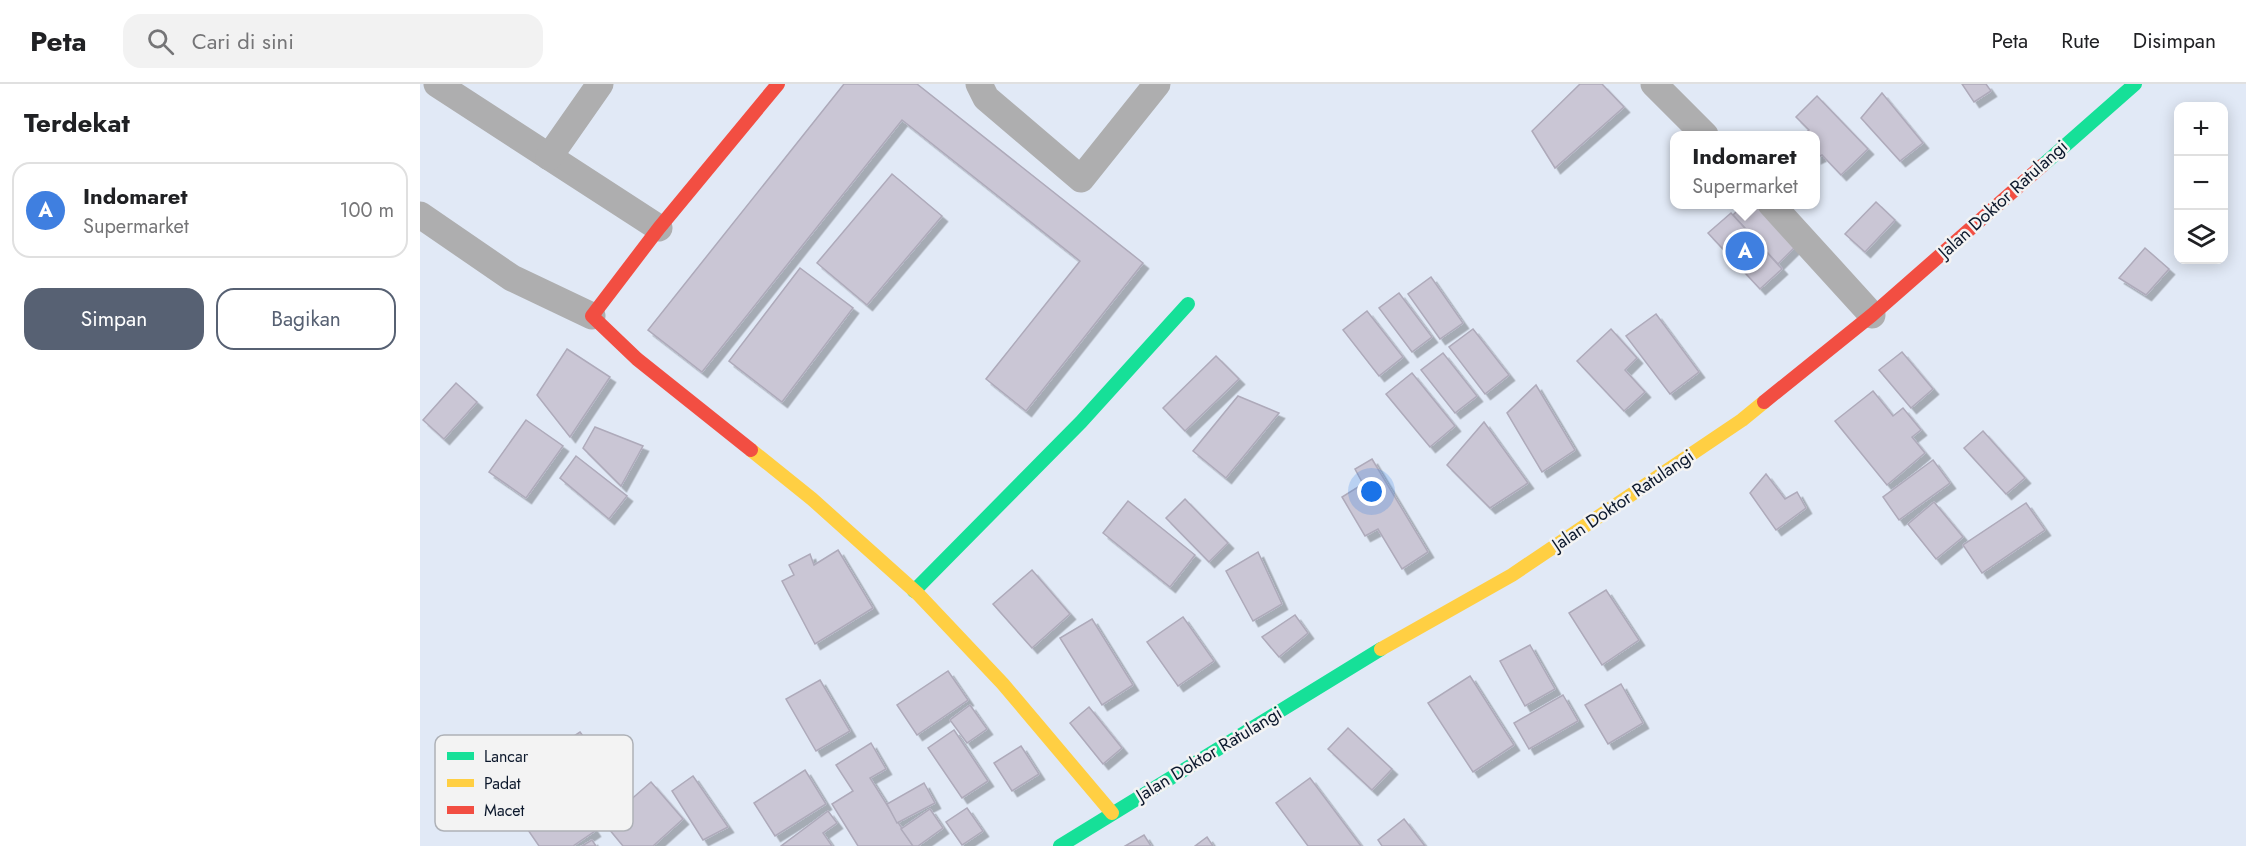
<!DOCTYPE html>
<html lang="id">
<head>
<meta charset="utf-8">
<style>
	:root { --surface:#fff; --page:#f2f2f2; --text:#202124; --muted:#757577; --line:#e0e0e0; --accent:#576173 }
	body { margin:0; font-family:Jost,sans-serif; background:var(--page); color:var(--text) }
	.controls { position:absolute; right:18px; top:18px; display:grid; overflow:hidden; border-radius:12px; box-shadow:0 3px 15px #0003 }
	.controls button { width:54px; height:54px; display:grid; place-items:center; padding:0; border:0; border-bottom:2px solid var(--line); background:var(--surface); color:var(--text); font:30px sans-serif }
	.you { position:absolute; left:952px; top:408px; width:21px; height:21px; margin:-15px; border:4px solid #fff; border-radius:50%; background:#1a73e8; box-shadow:0 0 0 9px #1a73e833 }
	.badge { display:grid; place-items:center; width:39px; height:39px; border-radius:50%; background:var(--accent); color:#fff; font-size:20px; font-weight:700 }
	.pin { position:absolute; translate:-50% -50%; border:3px solid #fff; box-shadow:0 2px 6px #0006 }
	.popup { position:absolute; left:1250px; top:47px; width:150px; height:78px; box-sizing:border-box; display:grid; place-content:center; border-radius:12px; background:var(--surface); filter:drop-shadow(0 2px 4px #0005); font-size:20px; white-space:nowrap; color:var(--muted) }
	.popup b { font-size:22px; color:var(--text) }
	.popup::after { content:''; position:absolute; left:50%; top:100%; margin-left:-12px; border:12px solid transparent; border-top-color:var(--surface) }
	.list { margin:0; padding:0; list-style:none }
	h2 { display:flex; justify-content:space-between; align-items:center; height:78px; margin:0; padding:0 24px; font-size:26px }
	h2 small { font-size:20px; font-weight:400; color:var(--muted) }
	.list li { display:grid; grid-template-columns:39px 1fr auto; gap:18px; align-items:center; box-sizing:border-box; height:96px; margin:0 12px 12px; padding:0 12px; border:2px solid var(--line); border-radius:18px }
	.list b { display:block; font-size:22px; white-space:nowrap }
	.list p { margin:0; font-size:20px; white-space:nowrap; color:var(--muted) }
	.list em { font-size:20px; font-style:normal; color:var(--muted) }
	.actions { display:flex; gap:12px; padding:18px 24px }
	.actions a { flex:1; padding:14px 0; border:2px solid var(--accent); border-radius:18px; text-align:center; font-size:21px; color:var(--accent) }
	.actions .main { background:var(--accent); color:#fff }
	.icon { flex:none; width:33px; height:33px; fill:none; stroke:currentColor; stroke-width:2; stroke-linecap:round; stroke-linejoin:round }
	.map { position:relative; flex:none; width:1826px; height:762px; overflow:hidden }
	header { display:flex; align-items:center; gap:36px; box-sizing:border-box; height:84px; padding:0 30px; background:var(--surface); border-bottom:2px solid var(--line) }
	header strong { font-size:28px }
	nav { display:flex; gap:33px; margin-inline-start:auto; font-size:21px }
	.search { width:420px; height:54px; background:var(--page); display:flex; align-items:center; gap:15px; box-sizing:border-box; padding:0 21px; border-radius:18px; color:var(--muted); font-size:22px }
	main { display:flex }
	aside { flex:1; background:var(--surface) }
	.map>svg:first-child { display:block }
</style>
</head>
<body>
<header>
<strong>Peta</strong>
<div class="search"><svg class="icon" aria-label="search" viewBox="0 0 24 24"><circle cx="10" cy="10" r="6"/><path d="M15 15l6 6"/></svg>Cari di sini</div>
<nav><a>Peta</a><a>Rute</a><a>Disimpan</a></nav>
</header>
<main>
<aside>
<h2>Terdekat<small></small></h2>
<ul class="list">
<li><span class="badge" style="background:#3f7fe0">A</span><div><b>Indomaret</b><p>Supermarket</p></div><em>100 m</em></li>
</ul>
<div class="actions"><a class="main">Simpan</a><a>Bagikan</a></div>
</aside>
<div class="map">
<svg width="1826" height="762" viewBox="0 0 1826 762">
	<defs>
		<filter id="shadow"><feDropShadow dx="5.5" dy="5.5" stdDeviation="0" flood-color="#0004"/></filter>
	</defs>
	<rect width="100%" height="100%" fill="#e1e9f6"/>
	<g fill="#cac6d5" stroke="#aeaaba" stroke-width="1.5" filter="url(#shadow)">
		<polygon points="424,0 497,0 723,179 606,327 566,295 660,177 482,36 282,288 228,246"/>
		<polygon points="1160,0 1182,0 1204,23 1135,84 1112,47"/>
		<polygon points="1542,0 1566,0 1571,7 1554,18"/>
		<polygon points="1462,9 1503,59 1480,77 1441,34"/>
		<polygon points="1397,12 1448,65 1421,91 1402,71 1396,74 1396,51 1383,51 1389,46 1376,33"/>
		<polygon points="472,90 522,132 447,221 397,179"/>
		<polygon points="1456,118 1475,136 1445,168 1425,150"/>
		<polygon points="1324,120 1338,120 1376,162 1358,180 1313,131"/>
		<polygon points="1311,129 1362,185 1340,205 1288,149"/>
		<polygon points="1725,164 1749,185 1726,211 1699,194"/>
		<polygon points="380,184 433,224 362,318 309,277"/>
		<polygon points="1011,193 1043,239 1020,255 988,210"/>
		<polygon points="979,209 1012,253 992,268 959,224"/>
		<polygon points="947,227 983,273 959,292 923,246"/>
		<polygon points="1236,230 1279,288 1250,310 1206,252"/>
		<polygon points="1053,245 1089,291 1065,310 1029,263"/>
		<polygon points="1191,245 1217,274 1205,286 1225,308 1204,327 1157,277"/>
		<polygon points="147,265 190,293 150,353 117,311"/>
		<polygon points="1482,268 1513,305 1491,324 1459,286"/>
		<polygon points="1023,269 1057,312 1035,329 1001,286"/>
		<polygon points="796,272 819,295 765,347 743,324"/>
		<polygon points="992,289 1035,342 1010,363 966,310"/>
		<polygon points="36,299 57,318 24,355 3,336"/>
		<polygon points="1116,301 1155,366 1122,388 1087,329"/>
		<polygon points="1453,307 1473,332 1483,324 1501,346 1492,353 1505,369 1467,401 1415,337"/>
		<polygon points="818,312 859,329 806,394 773,367"/>
		<polygon points="106,336 143,362 106,414 69,388"/>
		<polygon points="1064,338 1108,399 1070,424 1027,381"/>
		<polygon points="175,343 223,362 201,402 163,364"/>
		<polygon points="1563,347 1605,394 1586,410 1544,364"/>
		<polygon points="156,372 207,412 189,435 140,394"/>
		<polygon points="952,375 1008,468 982,485 958,445 945,452 922,413 943,400 935,385"/>
		<polygon points="1513,376 1530,399 1479,436 1463,413"/>
		<polygon points="1346,390 1365,415 1377,408 1386,424 1356,446 1330,409"/>
		<polygon points="765,415 808,459 789,478 746,434"/>
		<polygon points="708,417 775,471 750,503 683,449"/>
		<polygon points="1514,418 1543,453 1516,475 1488,440"/>
		<polygon points="1606,419 1625,446 1562,489 1543,461"/>
		<polygon points="418,466 453,524 395,560 362,497 374,491 369,481 390,470 394,481"/>
		<polygon points="838,468 862,520 833,537 806,487"/>
		<polygon points="612,486 650,530 612,564 573,520"/>
		<polygon points="1186,506 1219,556 1182,581 1149,529"/>
		<polygon points="875,531 888,549 859,573 842,553"/>
		<polygon points="763,533 794,577 758,602 727,558"/>
		<polygon points="672,535 713,601 682,621 640,554"/>
		<polygon points="1110,561 1135,605 1105,622 1080,577"/>
		<polygon points="528,587 548,616 497,651 477,621"/>
		<polygon points="1050,592 1094,661 1053,688 1008,619"/>
		<polygon points="400,596 430,647 396,667 366,615"/>
		<polygon points="1201,600 1223,639 1188,660 1165,621"/>
		<polygon points="1143,611 1158,637 1109,665 1094,639"/>
		<polygon points="550,621 567,645 547,659 530,636"/>
		<polygon points="669,623 702,664 683,680 650,639"/>
		<polygon points="928,644 972,685 952,706 908,665"/>
		<polygon points="534,646 568,697 542,714 508,664"/>
		<polygon points="160,648 197,698 169,718 131,667"/>
		<polygon points="451,659 466,685 450,694 493,762 438,762 412,720 433,707 416,681"/>
		<polygon points="601,662 619,690 592,707 574,679"/>
		<polygon points="385,686 406,720 355,752 334,719"/>
		<polygon points="273,692 308,743 283,756 252,707"/>
		<polygon points="890,694 941,762 888,762 856,719"/>
		<polygon points="231,698 263,735 233,762 203,762 184,739"/>
		<polygon points="504,699 515,719 477,739 467,720"/>
		<polygon points="154,716 175,747 153,762 119,762 108,746"/>
		<polygon points="547,724 563,747 542,761 526,738"/>
		<polygon points="510,725 523,744 498,762 493,762 481,745"/>
		<polygon points="408,727 417,739 403,749 412,762 361,762"/>
		<polygon points="984,735 1005,762 962,762 958,756"/>
		<polygon points="724,751 731,762 705,762"/>
		<polygon points="787,753 793,762 775,762"/>
		<polygon points="172,756 176,762 162,762"/>
	</g>
	<g fill="none" stroke-linecap="round" stroke-linejoin="round">
		<g stroke="#aeaeaf" stroke-width="27">
			<polyline points="17,0 239,144"/>
			<polyline points="559,0 566,14 661,95 737,0"/>
			<polyline points="1234,0 1285,51"/>
			<polyline points="129,73 180,0"/>
			<polyline points="1351,120 1452,231"/>
			<polyline points="0,131 92,194 172,232"/>
		</g>
		<g stroke="#16e098" stroke-width="14">
			<polyline points="1623,81 1715,0"/>
			<polyline points="494,507 661,338 768,220"/>
			<polyline points="640,762 961,565"/>
		</g>
		<g stroke="#ffcf43" stroke-width="14">
			<polyline points="331,366 392,415 498,510 583,600 692,729"/>
			<polyline points="961,565 1092,491 1322,336 1344,318"/>
		</g>
		<g stroke="#f24e42" stroke-width="14">
			<polyline points="1344,318 1452,231 1623,81"/>
			<polyline points="331,366 217,275 172,232 239,144 358,0"/>
		</g>
	</g>
	<g text-anchor="middle" dominant-baseline="central" stroke-width="5" stroke-linejoin="round" paint-order="stroke">
		<g font-size="18" fill="#0c182c" stroke="#f3f3f3">
			<text transform="translate(1583 115) rotate(-42)">Jalan Doktor Ratulangi</text>
			<text transform="translate(1203 416) rotate(-34)">Jalan Doktor Ratulangi</text>
			<text transform="translate(789 670) rotate(-31)">Jalan Doktor Ratulangi</text>
		</g>
	</g>
	<rect x="15" y="651" width="198" height="96" rx="9" fill="#f3f3f3" stroke="#aeb1b7" stroke-width="1.5"/>
	<rect x="27" y="668" width="27" height="8" fill="#16e098"/>
	<rect x="27" y="695" width="27" height="8" fill="#ffcf43"/>
	<rect x="27" y="722" width="27" height="8" fill="#f24e42"/>
	<g font-size="16" fill="#0c182c">
		<text x="64" y="678">Lancar</text>
		<text x="64" y="705">Padat</text>
		<text x="64" y="732">Macet</text>
	</g>
</svg>
<div class="controls">
<button>+</button>
<button>−</button>
<button><svg class="icon" aria-label="layers" viewBox="0 0 24 24"><path d="M12 4l9 5-9 5-9-5zM3 14l9 5 9-5"/></svg></button>
</div>
<div class="you"></div>
<div class="pin badge" style="left:1325px;top:167px;background:#3f7fe0">A</div>
<div class="popup"><b>Indomaret</b>Supermarket</div>
</div>
</main>
</body>
</html>
